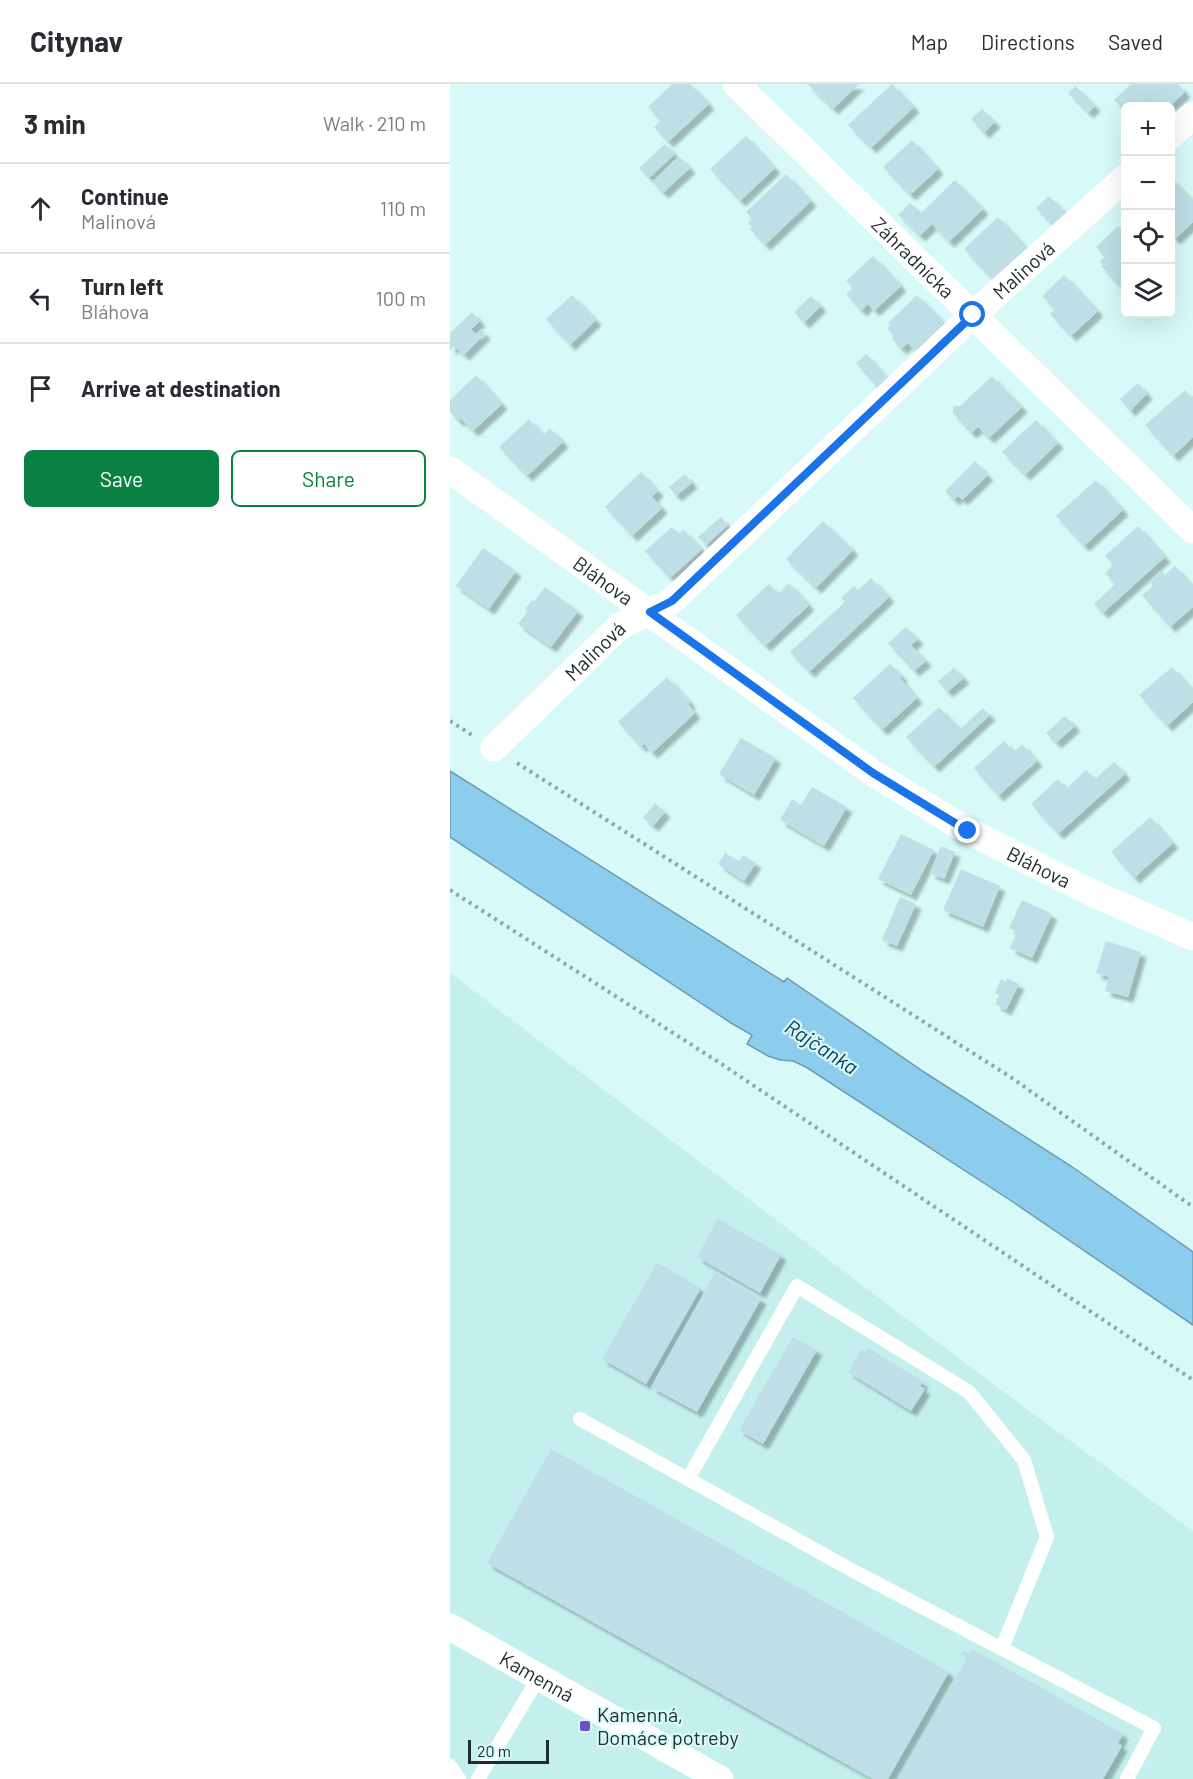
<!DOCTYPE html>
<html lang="en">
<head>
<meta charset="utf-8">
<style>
	:root { --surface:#fff; --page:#f2f2f3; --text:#2b2b33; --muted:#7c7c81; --line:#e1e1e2; --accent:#0b8043 }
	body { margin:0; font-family:Barlow,sans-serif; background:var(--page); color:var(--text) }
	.controls { position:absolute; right:18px; top:18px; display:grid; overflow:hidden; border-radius:9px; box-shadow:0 6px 24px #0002 }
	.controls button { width:54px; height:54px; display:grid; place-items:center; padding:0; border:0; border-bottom:2px solid var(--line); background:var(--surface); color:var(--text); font:30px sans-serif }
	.scale { position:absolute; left:18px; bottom:15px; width:81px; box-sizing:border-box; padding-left:6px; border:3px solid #1e2c2b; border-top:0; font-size:16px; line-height:21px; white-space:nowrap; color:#1e2c2b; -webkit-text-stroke:4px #d7faf8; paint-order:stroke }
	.stop { position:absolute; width:18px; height:18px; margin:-14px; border:4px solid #1a73e8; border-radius:50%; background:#fff }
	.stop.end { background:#1a73e8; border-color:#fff; box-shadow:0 2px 6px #0008 }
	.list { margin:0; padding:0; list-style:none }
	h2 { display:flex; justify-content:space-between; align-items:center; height:78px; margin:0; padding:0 24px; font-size:26px }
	h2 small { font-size:20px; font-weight:400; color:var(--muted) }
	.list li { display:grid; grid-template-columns:39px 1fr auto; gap:18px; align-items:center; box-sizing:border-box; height:90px; padding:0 24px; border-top:2px solid var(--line) }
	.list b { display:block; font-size:22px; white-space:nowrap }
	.list p { margin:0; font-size:20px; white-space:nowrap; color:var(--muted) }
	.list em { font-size:20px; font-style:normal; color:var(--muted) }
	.actions { display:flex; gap:12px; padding:18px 24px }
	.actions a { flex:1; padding:14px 0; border:2px solid var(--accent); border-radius:9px; text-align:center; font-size:21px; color:var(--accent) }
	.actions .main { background:var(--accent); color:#fff }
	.icon { flex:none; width:33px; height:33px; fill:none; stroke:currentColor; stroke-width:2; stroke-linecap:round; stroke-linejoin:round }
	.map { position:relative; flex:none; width:743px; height:1695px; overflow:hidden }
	header { display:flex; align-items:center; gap:36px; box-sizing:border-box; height:84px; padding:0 30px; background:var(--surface); border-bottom:2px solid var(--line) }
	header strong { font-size:28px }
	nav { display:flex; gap:33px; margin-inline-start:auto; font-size:21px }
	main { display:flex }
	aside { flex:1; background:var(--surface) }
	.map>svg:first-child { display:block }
</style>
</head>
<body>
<header>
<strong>Citynav</strong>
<nav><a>Map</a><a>Directions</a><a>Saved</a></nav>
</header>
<main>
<aside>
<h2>3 min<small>Walk · 210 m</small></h2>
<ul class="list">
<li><svg class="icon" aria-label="ahead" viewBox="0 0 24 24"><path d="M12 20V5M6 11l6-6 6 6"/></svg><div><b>Continue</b><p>Malinová</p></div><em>110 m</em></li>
<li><svg class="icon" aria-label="left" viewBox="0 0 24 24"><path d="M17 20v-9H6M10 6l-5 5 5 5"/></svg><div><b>Turn left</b><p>Bláhova</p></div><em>100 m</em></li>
<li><svg class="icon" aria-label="arrive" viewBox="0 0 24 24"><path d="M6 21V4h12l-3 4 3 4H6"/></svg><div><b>Arrive at destination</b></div></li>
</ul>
<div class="actions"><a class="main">Save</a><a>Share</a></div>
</aside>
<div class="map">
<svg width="743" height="1695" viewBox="0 0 743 1695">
	<defs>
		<filter id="shadow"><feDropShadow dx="5.5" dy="5.5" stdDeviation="1.5" flood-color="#0004"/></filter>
	</defs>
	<rect width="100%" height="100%" fill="#d7faf8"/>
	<polygon fill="#c3f0ed" points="0,889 543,1300 743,1447 743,1695 0,1695"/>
	<polygon fill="#8ccded" stroke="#6b9db3" stroke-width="1.5" points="0,687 334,898 337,894 477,990 621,1082 743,1168 743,1241 566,1120 356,983 343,977 330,976 318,972 297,960 302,951 281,939 0,753"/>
	<g fill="#bddfe5" filter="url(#shadow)">
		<polygon points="222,0 240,0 259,20 218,58 204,43 211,36 198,23"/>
		<polygon points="357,0 409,0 383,25"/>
		<polygon points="442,0 464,23 421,64 398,41"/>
		<polygon points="681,0 728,0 735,8 720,22 676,22 676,28 664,16"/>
		<polygon points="625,2 645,22 638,29 618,9"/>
		<polygon points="532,25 545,38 534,49 521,35"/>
		<polygon points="296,52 325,84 290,117 260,85"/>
		<polygon points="462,56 488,85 460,111 433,83"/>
		<polygon points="215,60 225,70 199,94 189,84"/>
		<polygon points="229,72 240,84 213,109 202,98"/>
		<polygon points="336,90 361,117 315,161 300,145 302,143 298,139 302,135 296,128"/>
		<polygon points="720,93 743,116 743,138 725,155 720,150"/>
		<polygon points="505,96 533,125 499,158 482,140 470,152 448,131 460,119 471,129"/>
		<polygon points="599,112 617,130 605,143 586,124"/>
		<polygon points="548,133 577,165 543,196 514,165"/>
		<polygon points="668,142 676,150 676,202 672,205 651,182 653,181 650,177 655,173 646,163"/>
		<polygon points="423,172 451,202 424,227 418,220 411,227 396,210 403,204 396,197"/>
		<polygon points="614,191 648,227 621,252 600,230 605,225 592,212"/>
		<polygon points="122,211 146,236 120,261 96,235"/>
		<polygon points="467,211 494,239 465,267 458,259 451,265 442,255 444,252 437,244 440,241 438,239"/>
		<polygon points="361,212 371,222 354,239 344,228"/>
		<polygon points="22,228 30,237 21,245 26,250 31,245 35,250 14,271 4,262 0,266 0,249"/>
		<polygon points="416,270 437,294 427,303 406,279"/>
		<polygon points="26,291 52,320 23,347 11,335 8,337 0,328 0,316"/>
		<polygon points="542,292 572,323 539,354 528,343 521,349 503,329 503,322 510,322"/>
		<polygon points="688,299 697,310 680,327 670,315"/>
		<polygon points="735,306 743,315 743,353 723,372 695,341"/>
		<polygon points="79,335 93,351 100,344 113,358 77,392 49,363"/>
		<polygon points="586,336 608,359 575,391 552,368"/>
		<polygon points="525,377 538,391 512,416 508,412 504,416 495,407"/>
		<polygon points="191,388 208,407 202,413 212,424 182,452 155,423"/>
		<polygon points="235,390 242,399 226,412 219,403"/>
		<polygon points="646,396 673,426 634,462 606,432"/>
		<polygon points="271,433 278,441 256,461 248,453"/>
		<polygon points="373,437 403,466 366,504 336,475"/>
		<polygon points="688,442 715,473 653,529 644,520 665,500 655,489 663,481 655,472"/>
		<polygon points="222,443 229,450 233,445 252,465 220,494 195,467"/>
		<polygon points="33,464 66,487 39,525 6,502"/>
		<polygon points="725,482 743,503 743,523 720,543 692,511 703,502 700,498 712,487 715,491"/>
		<polygon points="421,494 439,513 359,588 340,568 395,518 391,514 404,502 408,506"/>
		<polygon points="339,499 359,521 315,562 286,531 319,500 328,510"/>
		<polygon points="95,503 128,527 101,563 68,540 78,527 75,525 82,516 84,518"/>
		<polygon points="456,543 468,555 461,561 476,577 464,587 438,559"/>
		<polygon points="440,580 452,592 450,594 467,614 432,646 403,614"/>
		<polygon points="722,583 743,606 743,618 717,642 689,611"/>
		<polygon points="504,584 514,594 497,608 488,597"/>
		<polygon points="217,593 240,618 238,620 245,629 202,669 194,660 191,663 168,638"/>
		<polygon points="489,623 510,645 533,624 540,631 484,683 456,653"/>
		<polygon points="615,632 625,642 606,659 596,649"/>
		<polygon points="291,654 326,674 304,711 269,690"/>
		<polygon points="554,657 564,668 572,660 587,677 548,712 524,684"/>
		<polygon points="664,678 675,690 608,750 581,720 608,695 616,705 636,686 645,695"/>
		<polygon points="362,703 397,723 374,762 330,736 342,715 351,721"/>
		<polygon points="205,719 215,728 203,742 193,734"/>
		<polygon points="700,733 723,759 684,794 661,768"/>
		<polygon points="451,750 484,766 461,811 428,795"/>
		<polygon points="491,762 505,768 494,795 480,789"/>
		<polygon points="275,769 289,777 293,771 306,779 294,797 268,780"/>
		<polygon points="511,785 550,802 533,843 493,826"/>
		<polygon points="450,813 466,820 447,862 432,856"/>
		<polygon points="572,816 602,830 582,874 560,864 567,848 559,844"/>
		<polygon points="656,857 691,868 678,913 655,907 659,893 646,889"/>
		<polygon points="557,894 569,900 556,926 545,920 549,911 545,909 551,895 556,898"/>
		<polygon points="268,1135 331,1171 310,1209 247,1173"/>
		<polygon points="207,1179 251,1204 196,1300 152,1275"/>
		<polygon points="265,1189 311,1215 247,1328 201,1303"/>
		<polygon points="343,1253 367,1266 313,1360 289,1346"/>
		<polygon points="418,1264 473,1298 470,1302 475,1305 461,1327 398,1288 412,1265 415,1268"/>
		<polygon points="101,1365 499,1588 438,1695 423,1695 37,1479"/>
		<polygon points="522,1565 673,1650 668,1659 672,1662 653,1695 449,1695 517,1574 511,1570 513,1566 519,1570"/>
	</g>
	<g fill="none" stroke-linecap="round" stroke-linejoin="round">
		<g stroke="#8da8a6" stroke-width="4" stroke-dasharray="3 4.5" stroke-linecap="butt">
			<polyline points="0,637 22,651"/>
			<polyline points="67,679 562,994 743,1123"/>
			<polyline points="0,806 273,981 743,1296"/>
		</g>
		<g stroke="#fff" stroke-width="14">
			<polyline points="130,1335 407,1489 704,1644 677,1695"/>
			<polyline points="238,1395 347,1202 519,1308 574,1376 597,1453 552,1564"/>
			<polyline points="0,1682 9,1695"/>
			<polyline points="28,1695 89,1593"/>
		</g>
		<g stroke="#fff" stroke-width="27">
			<path id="s1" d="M 286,0 L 743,446"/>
			<polyline points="720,52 743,31"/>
			<path id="s2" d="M 0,386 L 423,689 L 518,747 L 642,809 L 743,853"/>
			<path id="s3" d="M 44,664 L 170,542 L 222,517 L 523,231 L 676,93"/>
			<path id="s4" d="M 0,1543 L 270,1695"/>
		</g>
	</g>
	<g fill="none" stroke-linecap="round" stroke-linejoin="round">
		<polyline stroke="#1a73e8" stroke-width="8" points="518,747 423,689 200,528 222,517 523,231"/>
	</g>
	<rect fill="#6e4fc8" stroke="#d7faf8" stroke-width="2" x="129" y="1636" width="12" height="12" rx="3"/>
	<g text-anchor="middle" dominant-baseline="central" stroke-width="4.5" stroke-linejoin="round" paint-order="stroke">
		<g font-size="20" fill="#1e2c2b" stroke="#d7faf8">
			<text stroke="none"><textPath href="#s1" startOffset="248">Záhradnícka</textPath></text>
			<text stroke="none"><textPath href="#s3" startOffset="716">Malinová</textPath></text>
			<text stroke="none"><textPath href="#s2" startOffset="189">Bláhova</textPath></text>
			<text stroke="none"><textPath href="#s3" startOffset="140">Malinová</textPath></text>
			<text stroke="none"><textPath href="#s2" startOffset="711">Bláhova</textPath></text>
			<text stroke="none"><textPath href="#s4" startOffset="100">Kamenná</textPath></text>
		</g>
		<g font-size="20" fill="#1e2c2b" stroke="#d7faf8" text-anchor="start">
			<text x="147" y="1630">Kamenná,<tspan x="147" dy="23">Domáce potreby</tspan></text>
		</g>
		<g font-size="21" font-style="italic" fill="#063f55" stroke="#d7faf8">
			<text transform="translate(372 962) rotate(33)">Rajčanka</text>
		</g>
	</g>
</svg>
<div class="controls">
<button>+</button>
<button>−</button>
<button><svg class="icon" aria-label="locate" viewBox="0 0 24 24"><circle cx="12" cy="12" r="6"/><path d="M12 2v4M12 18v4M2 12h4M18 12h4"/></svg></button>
<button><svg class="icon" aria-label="layers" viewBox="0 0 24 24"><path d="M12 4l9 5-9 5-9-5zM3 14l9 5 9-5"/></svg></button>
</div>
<div class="scale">20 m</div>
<div class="stop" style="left:523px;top:231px"></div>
<div class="stop end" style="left:518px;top:747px"></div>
</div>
</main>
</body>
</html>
